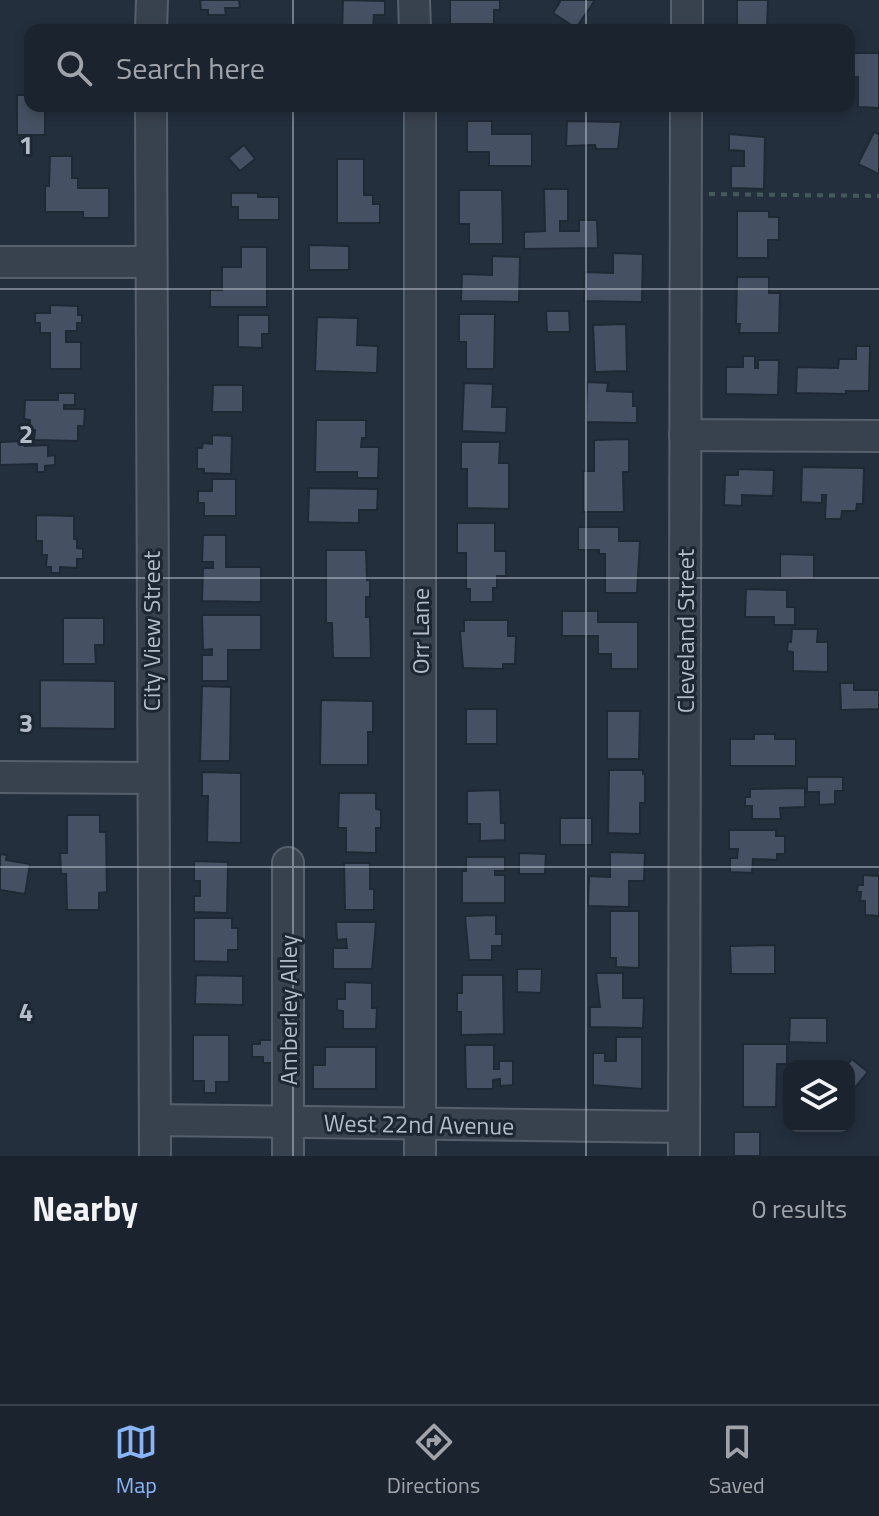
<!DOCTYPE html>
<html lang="en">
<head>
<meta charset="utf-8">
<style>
	:root { --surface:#1b232e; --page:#282f3a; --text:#f1f3f6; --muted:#a0a4aa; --line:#39404a; --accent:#8ab4f8 }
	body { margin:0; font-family:"Titillium Web",sans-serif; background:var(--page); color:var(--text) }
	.controls { position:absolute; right:24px; bottom:24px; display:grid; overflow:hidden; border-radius:16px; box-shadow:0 4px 12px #0003 }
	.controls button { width:72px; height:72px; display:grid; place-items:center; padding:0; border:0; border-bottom:2px solid var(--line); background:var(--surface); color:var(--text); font:40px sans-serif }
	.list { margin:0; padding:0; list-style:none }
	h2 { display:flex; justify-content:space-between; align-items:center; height:104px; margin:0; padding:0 32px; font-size:34px }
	h2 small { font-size:26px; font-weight:400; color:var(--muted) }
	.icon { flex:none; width:44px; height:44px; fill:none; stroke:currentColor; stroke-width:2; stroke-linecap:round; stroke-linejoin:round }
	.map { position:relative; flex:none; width:879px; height:1156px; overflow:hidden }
	.search { position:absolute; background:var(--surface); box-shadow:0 4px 12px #0003; left:24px; right:24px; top:24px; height:88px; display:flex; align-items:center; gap:20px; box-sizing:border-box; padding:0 28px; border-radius:16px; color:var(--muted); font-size:30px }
	.sheet { height:248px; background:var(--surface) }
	nav { display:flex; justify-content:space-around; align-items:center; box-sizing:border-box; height:112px; border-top:2px solid var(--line); background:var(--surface); font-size:22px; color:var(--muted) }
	nav a { display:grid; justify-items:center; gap:4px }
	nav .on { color:var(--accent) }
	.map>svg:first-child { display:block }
</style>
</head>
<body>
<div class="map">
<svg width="879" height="1156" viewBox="0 0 879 1156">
	<rect width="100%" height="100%" fill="#242f3e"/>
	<g fill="#455162" stroke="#1f2835" stroke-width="2">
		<polygon points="200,0 239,0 240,8 225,8 226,15 208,15 208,10 201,10"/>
		<polygon points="343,0 385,1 385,15 374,15 373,30 342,30"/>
		<polygon points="450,0 500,0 500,10 494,10 494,24 450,24"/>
		<polygon points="558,0 595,0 576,28 553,13 560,2"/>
		<polygon points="737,0 768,0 767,30 737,30"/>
		<polygon points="849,53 879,53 879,108 858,107 858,77 849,77"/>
		<polygon points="17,95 30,95 30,106 45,106 45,135 17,135"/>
		<polygon points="467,106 514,106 514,109 467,110"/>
		<polygon points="467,121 492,121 492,134 532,134 532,166 489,166 489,152 467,152"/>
		<polygon points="567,121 621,122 618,149 596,149 595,145 566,146"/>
		<polygon points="874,132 879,134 879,174 858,164"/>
		<polygon points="729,134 765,137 764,189 731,188 731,166 744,166 744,151 729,150"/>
		<polygon points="244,145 255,159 240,171 228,158"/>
		<polygon points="50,156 72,156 72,178 78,178 78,188 109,188 109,218 83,218 83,212 45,212 45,186 49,186"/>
		<polygon points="337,159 364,159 364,195 373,195 373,204 380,204 380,223 337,223"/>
		<polygon points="544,189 568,189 568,221 560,221 560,231 579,231 579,220 597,220 598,248 524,249 524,232 545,231"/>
		<polygon points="459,190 502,190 503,244 469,244 469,224 459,224"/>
		<polygon points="231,193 258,193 258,197 279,197 279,220 238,220 238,207 231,207"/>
		<polygon points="737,211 769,211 769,217 779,217 779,240 768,240 768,258 737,258"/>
		<polygon points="309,245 349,246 349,270 309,270"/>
		<polygon points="241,247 267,247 267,307 210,307 210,290 222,290 222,267 241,267"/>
		<polygon points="613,253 643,254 642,302 584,301 585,272 613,273"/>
		<polygon points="492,256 520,257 519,302 461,301 462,274 492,275"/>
		<polygon points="737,277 769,277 769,293 780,293 779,333 739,333 740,324 736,324"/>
		<polygon points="50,305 78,306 78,315 82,315 82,323 77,323 77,331 66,331 66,342 81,342 81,369 50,369 50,333 40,333 40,323 35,323 35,313 50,313"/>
		<polygon points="546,311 569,311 570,332 547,332"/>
		<polygon points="459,314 495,314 494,369 466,369 466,342 459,342"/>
		<polygon points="238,315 269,315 269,334 262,334 262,348 238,347"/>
		<polygon points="317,317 358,318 357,345 378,346 377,373 315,371"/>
		<polygon points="626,324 627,371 595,372 593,325"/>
		<polygon points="856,346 870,346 869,391 846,391 846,394 796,393 797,367 838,368 839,359 856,359"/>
		<polygon points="743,356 755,356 755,368 758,368 758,360 779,360 778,395 726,394 726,367 743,367"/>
		<polygon points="587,382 608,383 607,391 633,392 633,406 637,406 637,423 586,422"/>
		<polygon points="464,383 493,384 492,407 507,407 506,433 462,431"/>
		<polygon points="213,385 243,385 243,412 212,412"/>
		<polygon points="58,393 75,393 75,405 64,405 64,409 85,409 84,426 78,426 78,441 34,440 35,430 30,430 30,420 24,419 25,400 58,400"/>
		<polygon points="316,420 366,420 366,438 362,438 361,447 379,447 378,478 357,478 357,472 315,472"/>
		<polygon points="212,435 232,436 231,474 204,473 204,469 197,469 197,448 202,448 203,443 212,444"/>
		<polygon points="629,439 629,472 623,472 624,512 583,512 583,471 594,471 594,440"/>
		<polygon points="25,441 25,446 48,445 48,456 55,455 55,465 45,466 45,472 37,472 37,464 0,465 0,442"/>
		<polygon points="461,442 500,442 499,463 509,463 509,509 467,508 467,469 461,469"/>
		<polygon points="802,467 864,468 863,504 857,504 856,511 842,511 841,519 825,519 826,495 822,495 822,503 801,502"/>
		<polygon points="738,469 774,470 773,496 742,495 742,506 724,505 725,475 738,475"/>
		<polygon points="212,479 236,479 236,516 204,516 204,503 198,503 198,491 212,491"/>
		<polygon points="309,488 378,489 377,510 359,510 359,523 308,522"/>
		<polygon points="36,515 74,516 74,539 77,539 77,548 83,549 83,559 77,559 77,568 60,567 60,573 51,573 51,567 46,567 47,555 42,555 42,541 36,541"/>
		<polygon points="457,523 495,523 495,551 506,551 506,576 497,576 497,588 493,588 493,602 470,602 470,589 466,589 466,553 457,553"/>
		<polygon points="578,527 619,527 619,541 640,541 637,593 605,593 605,554 599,554 599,550 578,550"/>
		<polygon points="203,535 226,535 226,567 261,567 261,602 202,601 203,568 213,568 213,562 202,562"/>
		<polygon points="326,550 366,550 367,580 370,580 370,597 366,597 366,617 370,617 371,658 333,658 332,623 326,623"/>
		<polygon points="780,554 814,555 814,579 780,578"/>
		<polygon points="746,589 787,590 787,607 795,607 795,625 774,625 774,617 745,617"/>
		<polygon points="562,611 598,611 598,622 638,622 638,669 611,669 611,654 598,654 598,636 562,636"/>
		<polygon points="202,615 261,615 261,650 228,650 228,681 202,681 202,655 212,655 212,649 203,650"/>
		<polygon points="63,618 104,618 104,645 95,645 96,664 63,664"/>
		<polygon points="464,620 508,620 508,636 516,636 515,664 503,664 503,669 463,668 460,631 464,631"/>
		<polygon points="792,629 818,629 817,642 828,642 828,672 793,671 793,652 787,651 788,642 791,642"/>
		<polygon points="40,680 115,681 115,729 40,728"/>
		<polygon points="840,683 854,683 854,690 879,690 879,709 841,710"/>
		<polygon points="202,686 231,687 230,761 200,761"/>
		<polygon points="321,700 373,701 373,732 368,732 368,765 320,765"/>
		<rect x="466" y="709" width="31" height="35"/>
		<polygon points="607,711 640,711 639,759 607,759"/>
		<polygon points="754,734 775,734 775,739 796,739 796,766 730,766 730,739 754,739"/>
		<polygon points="609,770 643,770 643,774 645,774 645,803 640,803 640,834 608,833"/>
		<polygon points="202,772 241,773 241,843 207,842 208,796 202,796"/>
		<polygon points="807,777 843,777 843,791 835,791 835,804 819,805 819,792 807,792"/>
		<polygon points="805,788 805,807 780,808 781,819 752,819 752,806 745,806 745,797 750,797 750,789"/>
		<polygon points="500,790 501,823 505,823 505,840 480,841 480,824 467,824 467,791"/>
		<polygon points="339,793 376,793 376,809 381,810 381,828 376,828 376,853 346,852 346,828 338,828"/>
		<polygon points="67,815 100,815 100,832 106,832 107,892 99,893 99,910 67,910 66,874 61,874 60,853 67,853"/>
		<rect x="560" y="818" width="32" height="27"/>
		<polygon points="729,830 776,830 776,836 785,836 785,854 777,854 777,860 753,859 752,873 730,872 730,858 737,858 738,849 729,849"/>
		<polygon points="610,852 645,853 644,881 629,881 629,907 588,906 589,876 610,877"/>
		<polygon points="519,853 546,854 545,874 519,874"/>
		<polygon points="0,854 7,855 6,860 30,864 25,894 0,890"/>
		<polygon points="466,857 505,857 505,871 495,871 495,875 505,875 505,903 462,903 462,871 466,871"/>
		<polygon points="194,861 228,862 227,913 194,912 194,896 200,896 200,881 194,881"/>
		<polygon points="344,863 370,863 370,889 374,889 374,910 345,910"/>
		<polygon points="863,875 879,876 879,916 865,915 865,901 860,901 861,892 857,892 858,885 863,885"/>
		<polygon points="610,911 639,911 639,968 616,967 616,958 610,958"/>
		<polygon points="496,915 496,934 502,934 502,946 492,946 492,960 469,960 465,916"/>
		<polygon points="194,918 232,918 232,928 238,928 238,950 228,950 228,962 194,961"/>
		<polygon points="336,922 376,922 372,969 333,969 333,948 347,948 346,939 337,940"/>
		<polygon points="775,945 775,974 731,974 730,946"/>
		<polygon points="517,969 542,969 541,993 517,992"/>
		<polygon points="596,973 623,973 623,998 644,998 643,1028 590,1027 590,1007 600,1007"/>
		<polygon points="196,975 243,976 243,1005 195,1004"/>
		<polygon points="462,975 503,975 504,1034 461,1035 461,1012 457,1012 457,993 462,993"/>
		<polygon points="345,982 372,983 372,1008 377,1008 376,1029 343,1029 343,1011 337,1010 337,999 345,999"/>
		<polygon points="790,1018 827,1018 827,1043 789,1042"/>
		<polygon points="193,1035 229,1035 229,1082 216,1082 216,1093 204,1093 204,1081 193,1081"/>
		<polygon points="616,1037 642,1037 642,1089 593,1085 593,1053 605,1053 605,1061 616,1061"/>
		<polygon points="260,1040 276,1040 275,1063 263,1063 263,1057 252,1057 252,1044 260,1044"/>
		<polygon points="743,1044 787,1044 787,1064 777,1064 776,1107 743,1107"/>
		<polygon points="465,1045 494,1045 494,1069 499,1069 499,1061 513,1061 513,1085 500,1086 500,1079 493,1080 493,1089 466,1089"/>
		<polygon points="325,1047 376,1047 376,1089 313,1089 313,1065 325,1065"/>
		<polygon points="852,1059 868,1072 853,1090 849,1086 849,1066 846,1066"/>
		<rect x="734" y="1132" width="26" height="24"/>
	</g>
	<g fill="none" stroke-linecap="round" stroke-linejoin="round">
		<g stroke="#565f6c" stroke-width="34">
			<g id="minor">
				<polyline points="414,0 415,30"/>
				<polyline points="151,30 152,0"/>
				<polyline points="687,30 687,0"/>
				<polyline points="151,106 155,1156"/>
				<polyline points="0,262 151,262"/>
				<polyline points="685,435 879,436"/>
				<polyline points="0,777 152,778"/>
				<polyline points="288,863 288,1156"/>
				<polyline points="155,1120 684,1127"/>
				<polyline points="420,1156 420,106"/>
				<polyline points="684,1156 686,106"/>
			</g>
		</g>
		<polyline stroke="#44595c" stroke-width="4" stroke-dasharray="6 6" stroke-linecap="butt" points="709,194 879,196"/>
		<use href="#minor" stroke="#38414e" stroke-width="30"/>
	</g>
	<path fill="none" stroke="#b4bcc9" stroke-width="2" stroke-opacity="0.55" d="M 293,0 L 293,30M 586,0 L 586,30M 293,106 L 293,1156M 586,106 L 586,1156M 0,289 L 879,289M 0,578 L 879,578M 0,867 L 879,867"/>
	<g text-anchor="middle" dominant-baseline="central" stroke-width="6" stroke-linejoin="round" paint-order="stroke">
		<g font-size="24" fill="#b4bcc9" stroke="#1d2633">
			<text transform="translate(151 631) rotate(-90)">City View Street</text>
			<text transform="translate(420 631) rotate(-90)">Orr Lane</text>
			<text transform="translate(685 631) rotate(-90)">Cleveland Street</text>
			<text transform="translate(288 1010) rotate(-90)">Amberley Alley</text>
			<text transform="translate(419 1124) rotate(1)">West 22nd Avenue</text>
		</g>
	</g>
	<g font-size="26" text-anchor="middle" font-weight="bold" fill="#b4bcc9" stroke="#1d2633" stroke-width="6" stroke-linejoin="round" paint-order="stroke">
		<text x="26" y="154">1</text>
		<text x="26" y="443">2</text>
		<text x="26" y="732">3</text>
		<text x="26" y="1021">4</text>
	</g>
</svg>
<div class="controls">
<button><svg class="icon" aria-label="layers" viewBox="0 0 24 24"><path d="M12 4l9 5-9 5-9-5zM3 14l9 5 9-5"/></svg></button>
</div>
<div class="search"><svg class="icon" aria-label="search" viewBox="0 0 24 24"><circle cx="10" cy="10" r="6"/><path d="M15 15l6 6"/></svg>Search here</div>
</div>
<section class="sheet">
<h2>Nearby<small>0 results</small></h2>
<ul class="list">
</ul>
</section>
<nav>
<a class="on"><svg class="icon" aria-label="map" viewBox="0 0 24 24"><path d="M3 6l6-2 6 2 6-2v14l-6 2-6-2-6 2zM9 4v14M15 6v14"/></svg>Map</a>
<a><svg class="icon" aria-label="directions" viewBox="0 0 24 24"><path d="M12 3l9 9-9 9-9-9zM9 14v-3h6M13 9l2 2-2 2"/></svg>Directions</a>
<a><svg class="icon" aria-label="saved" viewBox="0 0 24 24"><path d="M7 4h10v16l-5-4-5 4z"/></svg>Saved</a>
</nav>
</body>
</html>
